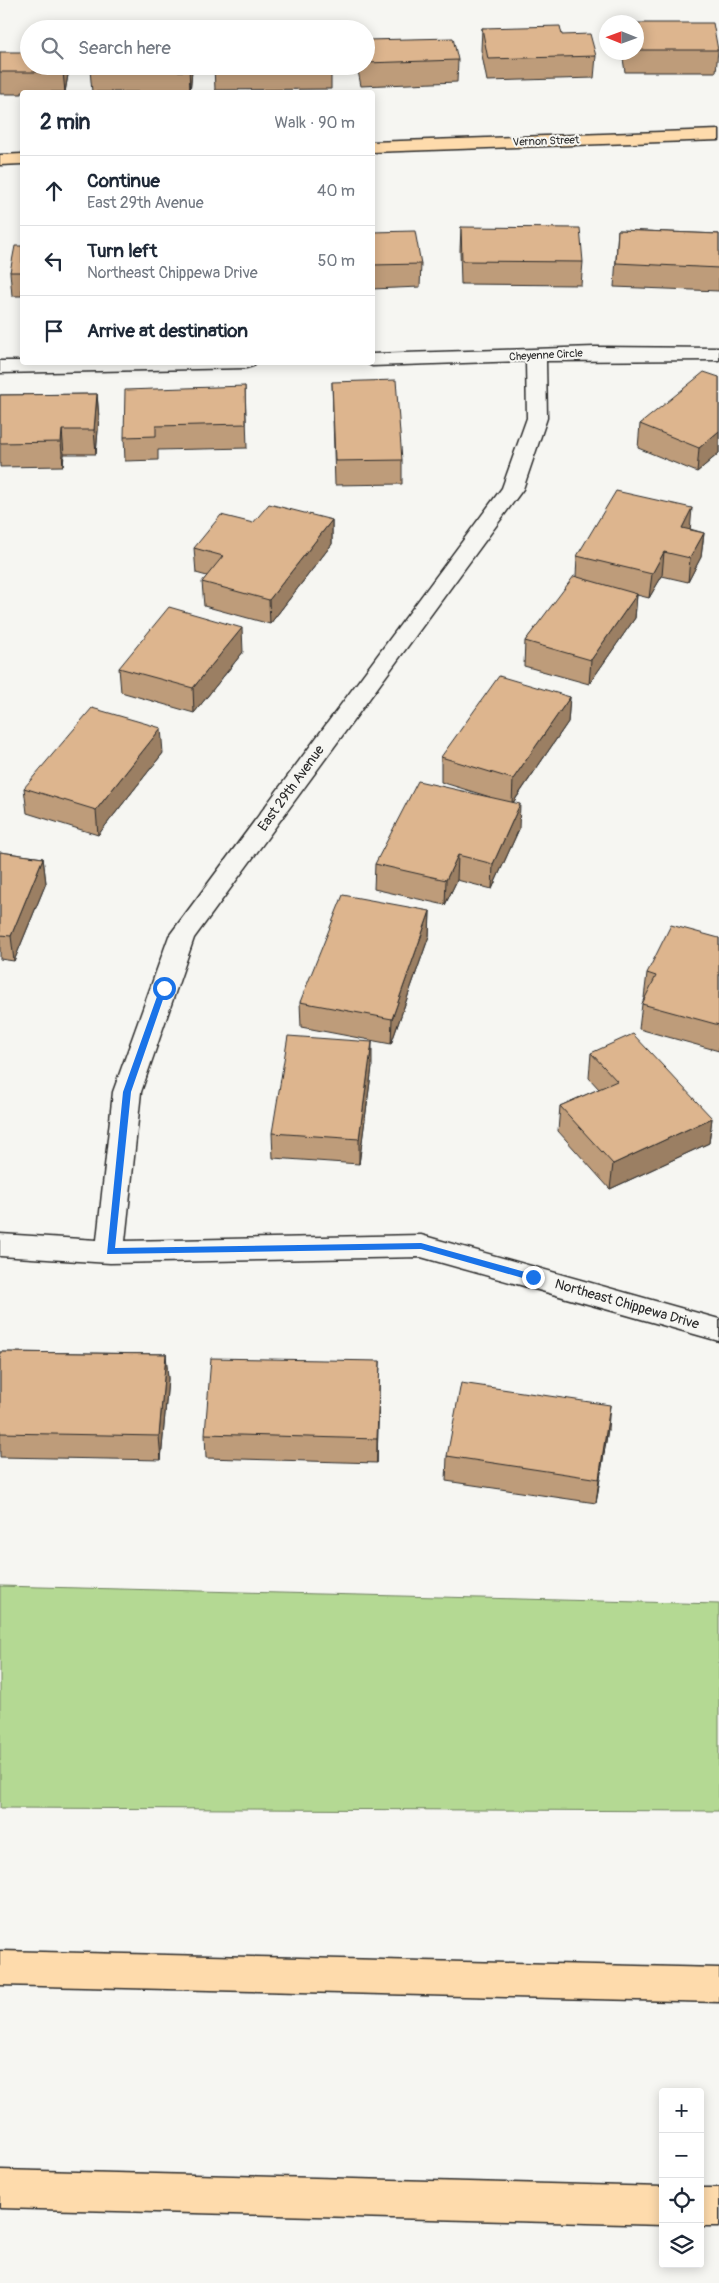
<!DOCTYPE html>
<html lang="en">
<head>
<meta charset="utf-8">
<style>
	:root { --surface:#fff; --page:#f2f2f3; --text:#1f2937; --muted:#747a83; --line:#e0e1e3 }
	body { margin:0; font-family:Pangolin,sans-serif; background:var(--page); color:var(--text) }
	.controls { position:absolute; right:15px; bottom:15px; display:grid; overflow:hidden; border-radius:5px; box-shadow:0 2px 12px #0003 }
	.controls button { width:45px; height:45px; display:grid; place-items:center; padding:0; border:0; border-bottom:1px solid var(--line); background:var(--surface); color:var(--text); font:25px sans-serif }
	.compass { position:absolute; left:599px; top:15px; width:45px; height:45px; border-radius:50%; background:var(--surface); box-shadow:0 2px 12px #0003; rotate:271deg }
	.stop { position:absolute; width:15px; height:15px; margin:-11px; border:4px solid #1a73e8; border-radius:50%; background:#fff }
	.stop.end { background:#1a73e8; border-color:#fff; box-shadow:0 1px 5px #0008 }
	.list { margin:0; padding:0; list-style:none }
	h2 { display:flex; justify-content:space-between; align-items:center; height:65px; margin:0; padding:0 20px; font-size:21px }
	h2 small { font-size:16px; font-weight:400; color:var(--muted) }
	.list li { display:grid; grid-template-columns:32px 1fr auto; gap:15px; align-items:center; box-sizing:border-box; height:70px; padding:0 20px; border-top:1px solid var(--line) }
	.list b { display:block; font-size:19px; white-space:nowrap }
	.list p { margin:0; font-size:16px; white-space:nowrap; color:var(--muted) }
	.list em { font-size:16px; font-style:normal; color:var(--muted) }
	.icon { flex:none; width:28px; height:28px; fill:none; stroke:currentColor; stroke-width:2; stroke-linecap:round; stroke-linejoin:round }
	.map { position:relative; flex:none; width:719px; height:2283px; overflow:hidden }
	.search { position:absolute; background:var(--surface); box-shadow:0 2px 12px #0003; left:20px; top:20px; width:355px; height:55px; display:flex; align-items:center; gap:12px; box-sizing:border-box; padding:0 18px; border-radius:28px; color:var(--muted); font-size:19px }
	.panel { position:absolute; background:var(--surface); box-shadow:0 2px 12px #0003; left:20px; top:90px; width:355px; height:275px; border-radius:5px }
	.map>svg:first-child { display:block }
</style>
</head>
<body>
<div class="map">
<svg width="719" height="2283" viewBox="0 0 719 2283">
	<rect width="100%" height="100%" fill="#f6f6f2"/>
	<filter id="ink" filterUnits="userSpaceOnUse"><feTurbulence type="fractalNoise" baseFrequency=".02" numOctaves="2"/><feDisplacementMap in="SourceGraphic" scale="10" xChannelSelector="R" yChannelSelector="G"/><feConvolveMatrix kernelMatrix="1 2 1 2 8 2 1 2 1" color-interpolation-filters="sRGB"/></filter>
	<g filter="url(#ink)">
		<polygon fill="#b4d993" stroke="#70825f" points="0,1586 719,1604 719,1811 0,1808"/>
		<g fill="none" stroke-linecap="round" stroke-linejoin="round">
			<g stroke="#2b2b2b" stroke-width="3">
				<g id="minor">
					<polygon points="595,347 719,348 719,360 546,361 547,418 523,489 194,938 141,1092 125,1241 421,1235 719,1319 719,1341 421,1257 110,1263 0,1256 0,1234 97,1240 113,1092 169,936 502,488 527,418 526,361 372,366 364,362 372,362 372,354"/>
					<polygon points="0,361 22,361 22,362 256,362 253,366 246,368 0,373"/>
				</g>
			</g>
			<g stroke="#2b2b2b" stroke-width="3">
				<g id="major">
					<polygon points="719,130 719,140 372,152 372,142"/>
					<polygon points="22,154 22,164 0,165 0,155"/>
				</g>
			</g>
			<g stroke="#2b2b2b" stroke-width="3">
				<g id="highway">
					<polygon points="0,1951 719,1968 719,2002 0,1985"/>
					<polygon points="0,2170 663,2187 663,2225 0,2208"/>
					<rect x="700" y="2188" width="19" height="38"/>
				</g>
			</g>
			<use href="#minor" fill="#f6f6f2" fill-rule="evenodd"/>
			<use href="#major" fill="#fedbac" fill-rule="evenodd"/>
			<use href="#highway" fill="#fedbac" fill-rule="evenodd"/>
		</g>
		<g fill="#be9c7a" stroke="#2b2b2b">
			<polygon points="636,23 718,50 716,72 625,72 622,52 636,52"/>
			<polygon points="482,28 562,35 596,56 594,78 487,81 481,50"/>
			<polygon points="366,40 458,60 457,82 361,86 357,66 366,66"/>
			<polygon points="0,52 29,66 68,66 68,75 65,92 22,92 22,94 0,94"/>
			<polygon points="214,66 331,66 331,89 215,90"/>
			<polygon points="90,70 192,71 190,92 92,92"/>
			<polygon points="461,227 583,262 581,285 461,284 460,250"/>
			<polygon points="618,230 719,234 719,291 614,287"/>
			<polygon points="372,232 421,264 420,287 372,289"/>
			<polygon points="22,246 22,296 12,296 10,272"/>
			<polygon points="719,377 719,453 697,472 638,448 640,424"/>
			<polygon points="332,382 402,460 402,484 335,485"/>
			<polygon points="245,386 247,448 158,450 158,460 125,461 124,437"/>
			<polygon points="97,394 99,418 96,454 64,454 63,466 0,467 0,395"/>
			<polygon points="332,520 332,544 270,624 204,606 202,582 207,576 196,573 194,548"/>
			<polygon points="690,529 704,533 701,557 688,582 662,576 649,598 637,595 635,618 589,684 524,666 525,641 576,576 577,556"/>
			<polygon points="243,652 194,713 121,692 119,668"/>
			<polygon points="570,697 568,722 513,803 519,829 492,889 457,880 445,905 374,889 375,864 490,797 441,782 441,757"/>
			<polygon points="163,753 98,835 27,813 24,788"/>
			<polygon points="0,852 43,858 46,883 14,961 0,959"/>
			<polygon points="430,911 429,936 391,1044 301,1027 300,1002"/>
			<polygon points="719,938 719,1051 639,1029 642,1004 644,998 647,973"/>
			<polygon points="591,1053 712,1118 709,1143 610,1189 558,1131 560,1106 599,1089 589,1078"/>
			<polygon points="372,1067 359,1164 273,1158 272,1133"/>
			<polygon points="0,1352 166,1354 168,1379 161,1460 0,1457"/>
			<polygon points="379,1386 377,1463 206,1458 205,1434"/>
			<polygon points="608,1429 596,1503 446,1481 447,1456"/>
		</g>
		<g fill="#9b7f63" stroke="#2b2b2b">
			<polygon points="64,66 68,66 68,75 65,92 63,72"/>
			<polygon points="189,66 192,66 192,71 190,92"/>
			<polygon points="97,394 99,418 96,454 94,430"/>
			<polygon points="62,430 64,454 63,466 61,442"/>
			<polygon points="719,431 719,453 697,472 699,448"/>
			<polygon points="692,508 690,532 682,528"/>
			<polygon points="332,520 332,544 270,624 269,600"/>
			<polygon points="704,533 701,557 688,582 690,558"/>
			<polygon points="664,552 662,576 649,598 652,574"/>
			<polygon points="637,594 635,618 589,684 591,660"/>
			<polygon points="242,628 243,652 194,713 193,688"/>
			<polygon points="570,697 568,722 512,804 513,779"/>
			<polygon points="161,728 163,753 98,835 96,810"/>
			<polygon points="520,804 519,829 492,889 493,864"/>
			<polygon points="458,855 457,880 445,905 446,880"/>
			<polygon points="43,858 46,883 14,961 11,936"/>
			<polygon points="430,911 429,936 391,1044 392,1019"/>
			<polygon points="372,1042 372,1067 359,1164 359,1139"/>
			<polygon points="712,1118 709,1143 610,1189 613,1164"/>
			<polygon points="166,1354 168,1379 161,1460 159,1436"/>
			<polygon points="380,1361 379,1386 377,1463 377,1439"/>
			<polygon points="610,1405 608,1429 596,1503 599,1479"/>
		</g>
		<g fill="#ddb58e" stroke="#2b2b2b">
			<polygon points="636,23 713,23 718,50 636,50"/>
			<polygon points="560,26 562,35 590,34 596,56 488,59 482,28"/>
			<polygon points="453,38 458,60 366,63 366,40"/>
			<polygon points="0,52 29,52 29,66 64,66 63,72 0,72"/>
			<polygon points="91,66 189,66 189,71 90,70"/>
			<rect x="214" y="66" width="117" height="1"/>
			<polygon points="461,227 580,228 583,262 462,261"/>
			<polygon points="618,230 719,234 719,268 616,263"/>
			<polygon points="415,231 421,264 372,265 372,232"/>
			<polygon points="15,246 22,246 22,272 10,272"/>
			<polygon points="704,372 719,377 719,431 699,448 640,424"/>
			<polygon points="396,380 402,460 335,461 332,382"/>
			<polygon points="245,386 246,424 156,426 156,436 124,437 125,390"/>
			<polygon points="97,394 94,430 62,430 61,442 0,443 0,395"/>
			<polygon points="616,491 692,508 682,528 704,533 690,558 664,552 652,574 577,556"/>
			<polygon points="269,504 332,520 269,600 202,582 223,556 194,548 221,515 253,523"/>
			<polygon points="574,576 637,594 591,660 525,641"/>
			<polygon points="169,607 242,628 193,688 119,668"/>
			<polygon points="499,676 570,697 513,779 441,757"/>
			<polygon points="92,708 161,728 96,810 24,788"/>
			<polygon points="418,781 520,804 493,864 458,855 446,880 375,864"/>
			<polygon points="0,852 43,858 11,936 0,935"/>
			<polygon points="343,895 430,911 392,1019 300,1002"/>
			<polygon points="671,925 719,938 719,1025 642,1004 656,976 647,973"/>
			<polygon points="633,1034 712,1118 613,1164 560,1106 617,1081 591,1053"/>
			<polygon points="288,1036 372,1042 359,1139 272,1133"/>
			<polygon points="0,1352 166,1354 159,1436 0,1433"/>
			<polygon points="211,1358 380,1361 377,1439 205,1434"/>
			<polygon points="461,1383 610,1405 599,1479 447,1456"/>
		</g>
	</g>
	<polygon fill="#1a73e8" points="164,985 167,988 131,1092 115,1248 421,1243 536,1275 536,1280 533,1281 421,1249 107,1254 123,1092 160,988"/>
	<g text-anchor="middle" dominant-baseline="central" stroke-width="4" stroke-linejoin="round" paint-order="stroke">
		<g font-size="11" fill="#2b2b2b" stroke="#f6f6f2">
			<text transform="translate(546 141) rotate(-2)">Vernon Street</text>
			<text transform="translate(546 355) rotate(-3)">Cheyenne Circle</text>
		</g>
		<g font-size="14" fill="#2b2b2b" stroke="#f6f6f2">
			<text transform="translate(291 788) rotate(-54)">East 29th Avenue</text>
			<text transform="translate(627 1304) rotate(16)">Northeast Chippewa Drive</text>
		</g>
	</g>
</svg>
<div class="controls">
<button>+</button>
<button>−</button>
<button><svg class="icon" aria-label="locate" viewBox="0 0 24 24"><circle cx="12" cy="12" r="6"/><path d="M12 2v4M12 18v4M2 12h4M18 12h4"/></svg></button>
<button><svg class="icon" aria-label="layers" viewBox="0 0 24 24"><path d="M12 4l9 5-9 5-9-5zM3 14l9 5 9-5"/></svg></button>
</div>
<svg class="compass" viewBox="-18 -18 36 36"><path d="M0-13l5 13h-10z" fill="#e53935"/><path d="M0 13l5-13h-10z" fill="#747a83"/></svg>
<div class="stop" style="left:164px;top:988px"></div>
<div class="stop end" style="left:533px;top:1277px"></div>
<div class="search"><svg class="icon" aria-label="search" viewBox="0 0 24 24"><circle cx="10" cy="10" r="6"/><path d="M15 15l6 6"/></svg>Search here</div>
<section class="panel">
<h2>2 min<small>Walk · 90 m</small></h2>
<ul class="list">
<li><svg class="icon" aria-label="ahead" viewBox="0 0 24 24"><path d="M12 20V5M6 11l6-6 6 6"/></svg><div><b>Continue</b><p>East 29th Avenue</p></div><em>40 m</em></li>
<li><svg class="icon" aria-label="left" viewBox="0 0 24 24"><path d="M17 20v-9H6M10 6l-5 5 5 5"/></svg><div><b>Turn left</b><p>Northeast Chippewa Drive</p></div><em>50 m</em></li>
<li><svg class="icon" aria-label="arrive" viewBox="0 0 24 24"><path d="M6 21V4h12l-3 4 3 4H6"/></svg><div><b>Arrive at destination</b></div></li>
</ul>
</section>
</div>
</body>
</html>
